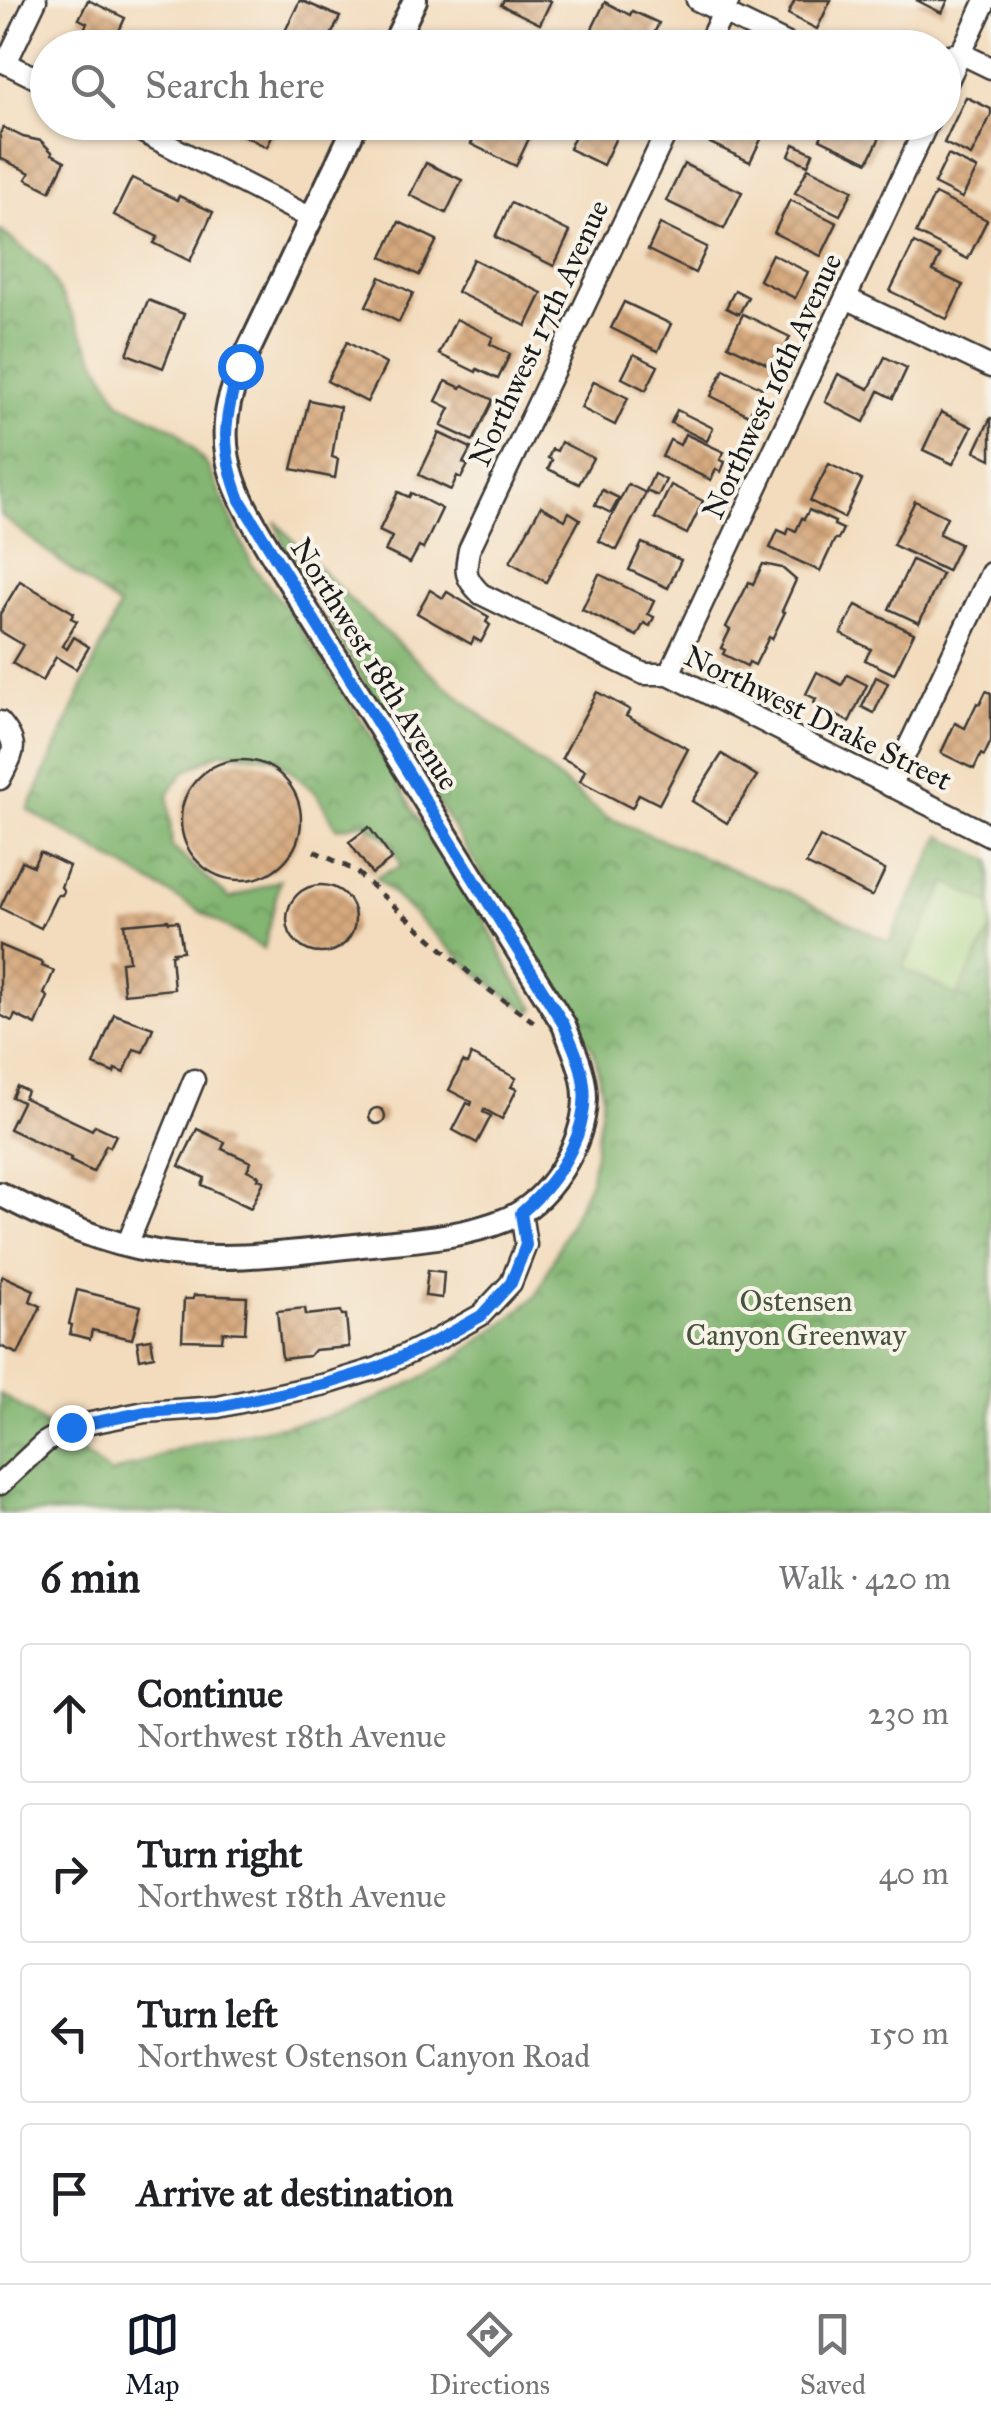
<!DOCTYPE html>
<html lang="en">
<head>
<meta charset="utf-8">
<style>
	:root { --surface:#fff; --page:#f2f2f2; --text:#202124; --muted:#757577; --line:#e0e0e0; --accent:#111827 }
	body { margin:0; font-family:"IM FELL Great Primer",serif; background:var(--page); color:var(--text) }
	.stop { position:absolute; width:30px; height:30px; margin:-22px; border:8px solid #1a73e8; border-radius:50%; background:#fff }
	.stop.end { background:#1a73e8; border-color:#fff; box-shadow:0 2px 10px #0008 }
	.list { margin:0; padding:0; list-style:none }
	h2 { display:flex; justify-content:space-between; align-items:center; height:130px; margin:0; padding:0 40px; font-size:42px }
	h2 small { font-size:32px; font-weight:400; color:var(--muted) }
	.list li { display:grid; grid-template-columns:65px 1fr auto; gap:30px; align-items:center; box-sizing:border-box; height:140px; margin:0 20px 20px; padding:0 20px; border:2px solid var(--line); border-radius:10px }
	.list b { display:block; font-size:38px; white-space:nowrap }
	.list p { margin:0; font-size:32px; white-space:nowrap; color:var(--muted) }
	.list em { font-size:32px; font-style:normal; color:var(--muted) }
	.icon { flex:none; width:55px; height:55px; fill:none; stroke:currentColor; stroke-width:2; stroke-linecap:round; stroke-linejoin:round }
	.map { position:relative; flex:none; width:991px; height:1513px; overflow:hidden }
	.search { position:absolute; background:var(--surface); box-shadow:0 2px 8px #0004; left:30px; right:30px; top:30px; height:110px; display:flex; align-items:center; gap:25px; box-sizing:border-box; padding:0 35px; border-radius:55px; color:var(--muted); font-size:38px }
	.sheet { height:770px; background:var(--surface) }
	nav { display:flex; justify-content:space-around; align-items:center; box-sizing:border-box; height:140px; border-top:2px solid var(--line); background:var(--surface); font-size:28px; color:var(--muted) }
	nav a { display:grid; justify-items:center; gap:5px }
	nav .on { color:var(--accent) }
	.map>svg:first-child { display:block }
</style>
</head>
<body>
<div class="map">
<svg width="991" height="1513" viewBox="0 0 991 1513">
	<defs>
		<pattern id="forest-crowns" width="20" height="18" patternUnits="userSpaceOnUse" patternTransform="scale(2.5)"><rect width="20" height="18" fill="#83b672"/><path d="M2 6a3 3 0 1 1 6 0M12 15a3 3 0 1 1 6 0" fill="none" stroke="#6a935d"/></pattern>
		<pattern id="building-cross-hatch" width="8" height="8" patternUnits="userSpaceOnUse" patternTransform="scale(2.5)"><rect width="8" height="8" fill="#d6a97e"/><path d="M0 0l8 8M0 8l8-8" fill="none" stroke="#b7916c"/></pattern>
	</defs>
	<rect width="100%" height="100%" fill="#f7f3e8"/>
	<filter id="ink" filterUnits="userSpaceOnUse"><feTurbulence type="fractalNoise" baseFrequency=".01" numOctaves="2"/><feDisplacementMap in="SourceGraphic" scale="20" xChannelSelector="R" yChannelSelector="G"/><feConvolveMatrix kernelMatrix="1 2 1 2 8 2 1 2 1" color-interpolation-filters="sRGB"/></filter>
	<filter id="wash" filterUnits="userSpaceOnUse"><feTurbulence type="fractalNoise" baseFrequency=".0048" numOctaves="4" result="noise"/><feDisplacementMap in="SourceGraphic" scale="40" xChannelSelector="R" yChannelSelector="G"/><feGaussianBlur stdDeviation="2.25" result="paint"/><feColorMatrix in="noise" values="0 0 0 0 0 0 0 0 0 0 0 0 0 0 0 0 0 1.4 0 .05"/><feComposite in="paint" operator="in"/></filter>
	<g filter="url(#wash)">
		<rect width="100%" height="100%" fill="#f3dcbd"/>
		<g fill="url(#forest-crowns)" stroke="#506947" stroke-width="2.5">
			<path d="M 0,230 L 46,267 L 120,403 L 177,430 L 208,467 L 252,565 L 290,613 L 365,725 L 424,830 L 482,915 L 514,979 L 535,1008 L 531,1012 C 472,975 426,926 376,877 L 401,866 L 391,842 L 365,823 L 337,828 L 316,793 L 274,757 L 221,752 L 184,772 L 168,794 L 172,847 L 230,899 L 280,880 L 264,949 L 28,810 L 119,607 L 0,515 Z"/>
			<polygon points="275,521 349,599 440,681 604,816 787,892 889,942 941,836 991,861 991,1513 0,1513 0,1493 60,1437 111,1474 174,1450 220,1438 326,1417 379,1398 418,1380 460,1355 504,1323 536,1296 591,1178 603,1096 594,1051 550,985 376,702 283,543"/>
			<polygon points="0,1394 30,1412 54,1432 0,1478"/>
		</g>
		<polygon fill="#a4d584" stroke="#607850" stroke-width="2.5" points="947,882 991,905 991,930 957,996 903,968"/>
		<g id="blocks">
			<g fill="url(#building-cross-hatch)">
				<polygon points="88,0 125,18 119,31 144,43 142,48 75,48 87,23 79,19"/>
				<polygon points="300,0 340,17 325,48 277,48"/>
				<polygon points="504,0 549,0 551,1 540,24 501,5"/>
				<polygon points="795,0 831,0 817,29 788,14"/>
				<polygon points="916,0 948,0 942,13"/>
				<polygon points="605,2 630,15 632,11 659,23 647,48 620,48 590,33"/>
				<polygon points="966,97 991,109 991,115 971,156 944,143"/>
				<polygon points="236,122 279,122 267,147 232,130"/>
				<polygon points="482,122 513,122 532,132 516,166 471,144"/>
				<polygon points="581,122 612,122 621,127 603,165 569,149"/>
				<polygon points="720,122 737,122 763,135 750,162 710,143"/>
				<polygon points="828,122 855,122 881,135 868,162 820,139"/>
				<polygon points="3,127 23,137 41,141 52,152 52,154 65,161 50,191 26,179 30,173 0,158 0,134"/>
				<polygon points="794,144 813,153 808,165 789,156"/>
				<polygon points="948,155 977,169 962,198 934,184"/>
				<polygon points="426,163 462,180 446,213 410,195"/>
				<polygon points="684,164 742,192 724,229 666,201"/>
				<polygon points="808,168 853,190 840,215 795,193"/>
				<polygon points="132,178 177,200 179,196 213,212 190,261 154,243 158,237 114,215"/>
				<polygon points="935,194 987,220 968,259 916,233"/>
				<polygon points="790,200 837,223 821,256 774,233"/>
				<polygon points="511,203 570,232 554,266 495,237"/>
				<polygon points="399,222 437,240 419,275 382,257"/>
				<polygon points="660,224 707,247 695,273 648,250"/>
				<polygon points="914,243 940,256 933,271 963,285 947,319 890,291"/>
				<polygon points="772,254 808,272 795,298 759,280"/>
				<polygon points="473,259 542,293 526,326 457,292"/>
				<polygon points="380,277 413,293 399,322 366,306"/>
				<polygon points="735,290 748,297 739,314 726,308"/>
				<polygon points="148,300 184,314 163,368 127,354"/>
				<polygon points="624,302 671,324 658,351 611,328"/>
				<polygon points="743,314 790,337 775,368 728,345"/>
				<polygon points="456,319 493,337 490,344 510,354 498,379 477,369 476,372 439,354"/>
				<polygon points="347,342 386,364 367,402 327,381"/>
				<polygon points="634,354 658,366 646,390 622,378"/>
				<polygon points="885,357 907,368 893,398 879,391 864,422 825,402 838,374 869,389"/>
				<polygon points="724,369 762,388 749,415 711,396"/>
				<polygon points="446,381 461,388 463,385 493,400 473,441 441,426 450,408 436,401"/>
				<polygon points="594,381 628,398 615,425 581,408"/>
				<polygon points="309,400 340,407 332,457 338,459 335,478 292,469"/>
				<polygon points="677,410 713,428 707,441 671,423"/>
				<polygon points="941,412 972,427 953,464 923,450"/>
				<polygon points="991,417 991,459 975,451"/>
				<polygon points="439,433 471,448 463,463 468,465 461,478 457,476 451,490 419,475"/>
				<polygon points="685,434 724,452 720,460 725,462 721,472 716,469 711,480 662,457 670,440 680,445"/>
				<polygon points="561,442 593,458 579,484 548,469 552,460 548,458 552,449 557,451"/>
				<polygon points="829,464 862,480 844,518 810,501"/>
				<polygon points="654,474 666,480 658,496 646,491"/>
				<polygon points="628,484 646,493 617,550 599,541"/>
				<polygon points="671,485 703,501 687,534 655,518"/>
				<polygon points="602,490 619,498 611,513 595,505"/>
				<polygon points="398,492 409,497 411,493 442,509 423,549 419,547 410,563 385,551 392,537 379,531"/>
				<polygon points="915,501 947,517 939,534 960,544 947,571 893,545"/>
				<polygon points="541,506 565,520 569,512 580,519 546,582 510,562"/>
				<polygon points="809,510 835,522 834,525 843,529 838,539 835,539 820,571 770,548 778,530 787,534 789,528 796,531 802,518 804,519"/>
				<polygon points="642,543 681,560 668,588 629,570"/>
				<polygon points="912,560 942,574 919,623 889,609"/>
				<polygon points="763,564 782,568 796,580 782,611 785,612 772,639 769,637 755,665 749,662 747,666 723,654 725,650 721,648 730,630 726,627 749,582 753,584"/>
				<polygon points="599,574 654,601 648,614 654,617 650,626 644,623 637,636 582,610"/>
				<polygon points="20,581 74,613 71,618 77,621 62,646 67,649 74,637 89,647 76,669 56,657 42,681 12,663 23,645 0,631 0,614"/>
				<polygon points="430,590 443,598 447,592 489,617 486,622 490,625 481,642 474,638 471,644 417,613"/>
				<polygon points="856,605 914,633 894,674 865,660 871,649 841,634"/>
				<polygon points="817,672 842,685 847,675 867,685 849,722 814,703 816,699 806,694"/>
				<polygon points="876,677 888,683 874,713 862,707"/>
				<polygon points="986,691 991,693 991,741 984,756 981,754 974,769 941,753 955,723 965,728 977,703 980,704"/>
				<polygon points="597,692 630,710 626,716 688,749 659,804 639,794 632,808 580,781 585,770 562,758"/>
				<polygon points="722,754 757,776 727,823 692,801"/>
				<circle cx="241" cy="820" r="60"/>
				<polygon points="369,827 392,859 372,874 349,842"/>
				<polygon points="820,837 885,870 873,895 871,896 806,864"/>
				<polygon points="40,852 69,866 61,887 64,891 62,895 57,895 41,928 0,908 22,861 33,866"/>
				<circle cx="321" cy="919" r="34"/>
				<polygon points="168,920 169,922 178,921 183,951 173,952 174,954 171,955 174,989 124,994 121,962 129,961 124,924"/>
				<polygon points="0,945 43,963 42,966 54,971 44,994 48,997 36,1025 15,1015 12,1021 0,1015"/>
				<polygon points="114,1014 153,1028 143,1052 134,1049 124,1073 115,1069 114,1073 94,1065"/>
				<polygon points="471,1055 516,1078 511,1087 517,1089 502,1119 484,1109 483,1112 491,1116 477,1143 453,1130 467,1103 471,1105 472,1102 449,1090 463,1062 467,1064"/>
				<polygon points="17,1086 27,1091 24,1098 92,1130 95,1125 116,1135 110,1147 106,1145 93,1172 70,1161 71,1158 9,1129 22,1102 12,1097"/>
				<circle cx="377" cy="1116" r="8"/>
				<polygon points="197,1129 225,1142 222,1149 251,1162 247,1170 259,1176 258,1179 264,1181 251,1208 202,1185 205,1178 179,1166"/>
				<polygon points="428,1270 444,1272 442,1298 425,1296"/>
				<polygon points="3,1276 34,1290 30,1301 41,1306 18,1354 0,1346 0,1282"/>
				<polygon points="77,1290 141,1306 132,1339 92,1330 90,1339 70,1334 72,1325 69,1324"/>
				<polygon points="194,1295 247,1297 245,1333 223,1332 222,1341 182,1340 184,1299 193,1299"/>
				<polygon points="305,1308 306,1315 341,1311 342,1315 346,1315 349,1347 314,1350 309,1356 282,1359 277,1311"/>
				<polygon points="151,1339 154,1356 140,1359 137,1341"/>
			</g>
		</g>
	</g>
	<g filter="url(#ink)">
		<use href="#blocks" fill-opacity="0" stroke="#3c3934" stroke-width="2.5"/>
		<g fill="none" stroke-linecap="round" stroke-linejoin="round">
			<g stroke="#3c3934" stroke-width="25">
				<g id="minor">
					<polyline points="697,0 796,48"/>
					<polyline points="706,48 729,0"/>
					<polyline points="944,56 960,53 991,68"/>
					<polyline points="0,60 48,84"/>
					<polyline points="6,63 36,0"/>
					<polyline points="944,89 986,0"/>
					<polyline points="123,122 311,218"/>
					<path d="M 671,122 L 469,550 C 465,572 464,577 481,594 L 644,674 L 669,674 L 991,836"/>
					<polyline points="846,298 991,367"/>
					<polyline points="669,674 928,122"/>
					<path d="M 0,722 C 21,747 13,752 0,779"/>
					<polyline points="890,786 991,573"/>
					<polyline points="127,1245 194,1080"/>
					<polyline points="0,1484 44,1443 71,1427 145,1412 218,1407 326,1384 378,1368 438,1339 481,1315 511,1283 526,1245 521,1213"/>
				</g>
			</g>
			<g stroke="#3c3934" stroke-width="28">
				<g id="tertiary">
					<polyline points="392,48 415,0"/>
					<path d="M 0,1194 C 50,1220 101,1243 157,1252 C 223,1263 289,1253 355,1246 C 404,1240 458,1239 505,1220 C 549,1203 584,1145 585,1098 C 585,1072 573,1049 564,1025 L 269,549 C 241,502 216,461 229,403 C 232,391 237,378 241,366 L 357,122"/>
				</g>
			</g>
			<polyline stroke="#3c3934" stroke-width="5" stroke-dasharray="8 8" stroke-linecap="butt" points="314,851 354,870 485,987 534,1022"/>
			<use href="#minor" stroke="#fff" stroke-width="20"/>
			<use href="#tertiary" stroke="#fff" stroke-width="22"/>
		</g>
	</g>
	<g fill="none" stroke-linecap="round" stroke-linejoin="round" filter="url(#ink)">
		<path stroke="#1a73e8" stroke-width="12" d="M 71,1427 L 146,1412 L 218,1407 L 326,1384 L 378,1368 L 438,1340 L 481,1316 L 511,1283 L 526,1245 L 521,1213 C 561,1178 596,1125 581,1069 C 577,1054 570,1040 564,1025 L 240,500 C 219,446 224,419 240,366"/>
	</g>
	<g text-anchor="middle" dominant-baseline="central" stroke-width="8" stroke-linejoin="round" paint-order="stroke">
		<g font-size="30" fill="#1c1c1c" stroke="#f7f3e8">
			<text transform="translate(539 333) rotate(-65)">Northwest 17th Avenue</text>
			<text transform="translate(772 386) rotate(-65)">Northwest 16th Avenue</text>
			<text transform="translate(375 664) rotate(58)">Northwest 18th Avenue</text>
			<text transform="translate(818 718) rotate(26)">Northwest Drake Street</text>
		</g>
		<g font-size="30" fill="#45543b" stroke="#f7f3e8">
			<text x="796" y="1301">Ostensen<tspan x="796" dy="34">Canyon Greenway</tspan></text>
		</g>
	</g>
</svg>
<div class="stop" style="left:240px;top:366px"></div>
<div class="stop end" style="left:71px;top:1427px"></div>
<div class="search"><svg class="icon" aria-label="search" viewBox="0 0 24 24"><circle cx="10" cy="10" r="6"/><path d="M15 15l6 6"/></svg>Search here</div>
</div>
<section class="sheet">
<h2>6 min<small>Walk · 420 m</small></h2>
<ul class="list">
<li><svg class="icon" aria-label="ahead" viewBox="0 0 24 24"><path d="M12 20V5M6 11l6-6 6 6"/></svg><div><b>Continue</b><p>Northwest 18th Avenue</p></div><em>230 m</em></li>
<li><svg class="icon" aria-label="right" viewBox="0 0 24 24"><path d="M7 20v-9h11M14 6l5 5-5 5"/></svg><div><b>Turn right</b><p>Northwest 18th Avenue</p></div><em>40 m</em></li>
<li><svg class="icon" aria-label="left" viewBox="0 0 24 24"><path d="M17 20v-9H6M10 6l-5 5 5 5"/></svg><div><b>Turn left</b><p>Northwest Ostenson Canyon Road</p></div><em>150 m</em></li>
<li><svg class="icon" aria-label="arrive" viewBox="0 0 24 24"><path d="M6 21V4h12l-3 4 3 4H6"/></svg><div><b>Arrive at destination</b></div></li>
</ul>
</section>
<nav>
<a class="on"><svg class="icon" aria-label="map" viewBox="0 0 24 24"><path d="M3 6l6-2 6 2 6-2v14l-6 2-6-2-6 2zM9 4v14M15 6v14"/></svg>Map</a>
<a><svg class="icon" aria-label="directions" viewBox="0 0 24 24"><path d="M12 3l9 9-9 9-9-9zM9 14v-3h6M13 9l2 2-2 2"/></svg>Directions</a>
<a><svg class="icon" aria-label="saved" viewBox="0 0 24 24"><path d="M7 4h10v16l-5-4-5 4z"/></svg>Saved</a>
</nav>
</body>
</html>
